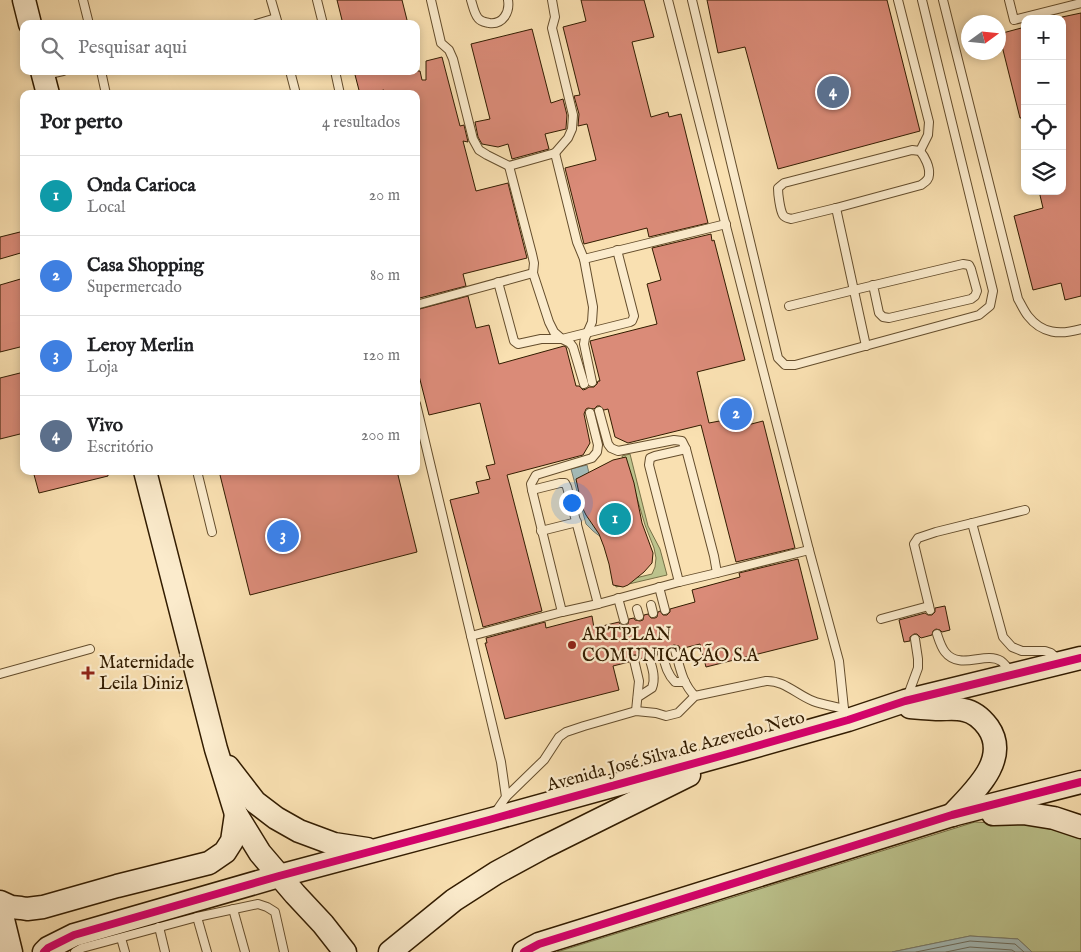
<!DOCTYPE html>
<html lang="pt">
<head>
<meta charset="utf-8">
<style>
	:root { --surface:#fff; --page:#f2f2f2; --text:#202124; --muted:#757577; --line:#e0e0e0; --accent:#7c3aed }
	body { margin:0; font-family:"IM FELL English",serif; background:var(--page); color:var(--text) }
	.controls { position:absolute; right:15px; top:15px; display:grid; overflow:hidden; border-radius:10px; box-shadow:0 2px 8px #0003 }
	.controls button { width:45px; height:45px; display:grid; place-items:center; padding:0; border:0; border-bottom:1px solid var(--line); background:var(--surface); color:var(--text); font:25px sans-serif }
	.compass { position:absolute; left:961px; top:15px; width:45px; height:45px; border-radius:50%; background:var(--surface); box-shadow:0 2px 8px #0003; rotate:75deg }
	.you { position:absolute; left:571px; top:502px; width:18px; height:18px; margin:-12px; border:4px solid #fff; border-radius:50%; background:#1a73e8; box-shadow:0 0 0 8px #1a73e833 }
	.badge { display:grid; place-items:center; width:32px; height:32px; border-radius:50%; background:var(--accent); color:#fff; font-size:16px; font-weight:700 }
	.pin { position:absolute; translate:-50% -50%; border:2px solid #fff; box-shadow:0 1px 5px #0006 }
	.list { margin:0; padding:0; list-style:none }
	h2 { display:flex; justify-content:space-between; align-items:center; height:65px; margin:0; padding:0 20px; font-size:21px }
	h2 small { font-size:16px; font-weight:400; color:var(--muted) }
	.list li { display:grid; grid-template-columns:32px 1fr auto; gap:15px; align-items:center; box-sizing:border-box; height:80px; padding:0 20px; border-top:1px solid var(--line) }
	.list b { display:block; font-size:19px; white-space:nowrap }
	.list p { margin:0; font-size:16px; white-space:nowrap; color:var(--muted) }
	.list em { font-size:16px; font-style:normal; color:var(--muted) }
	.icon { flex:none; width:28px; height:28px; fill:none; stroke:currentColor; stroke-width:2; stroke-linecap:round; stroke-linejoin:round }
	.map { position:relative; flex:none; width:1081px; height:952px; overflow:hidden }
	.search { position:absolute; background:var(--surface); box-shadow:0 2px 8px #0003; left:20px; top:20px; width:400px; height:55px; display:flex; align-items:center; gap:12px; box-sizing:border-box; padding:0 18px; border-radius:10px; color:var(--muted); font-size:19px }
	.panel { position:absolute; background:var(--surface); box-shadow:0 2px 8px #0003; left:20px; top:90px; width:400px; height:385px; border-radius:10px }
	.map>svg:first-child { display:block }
</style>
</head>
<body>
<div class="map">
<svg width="1081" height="952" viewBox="0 0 1081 952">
	<rect width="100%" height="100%" fill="#f9e0b1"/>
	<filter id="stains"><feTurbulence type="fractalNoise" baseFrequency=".004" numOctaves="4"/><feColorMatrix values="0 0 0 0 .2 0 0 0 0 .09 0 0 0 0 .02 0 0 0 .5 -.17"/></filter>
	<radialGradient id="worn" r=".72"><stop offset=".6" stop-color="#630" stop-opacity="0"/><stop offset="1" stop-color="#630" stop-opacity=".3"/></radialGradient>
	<g fill="#bcc38d" stroke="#777046">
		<polygon points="630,454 648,526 660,549 667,575 616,587 615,583 652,574 655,567 656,558 654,548 645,525 627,464 624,464 622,456"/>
		<polygon points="975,822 1029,825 1081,835 1081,952 1032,952 1018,939 970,936 892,952 557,952"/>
	</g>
	<g fill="#a3bab7" stroke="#767b6e">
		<polygon points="587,465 606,541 593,531 586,524 571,469"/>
		<polygon points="970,936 1018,939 1032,952 892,952"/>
	</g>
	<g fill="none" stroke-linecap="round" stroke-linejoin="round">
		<g stroke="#6a6b5c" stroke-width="1">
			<polyline points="916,952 970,941 1015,944 1024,952"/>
			<polyline points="946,952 970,947 1012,950 1015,952"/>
		</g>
	</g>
	<g fill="#da8b78" stroke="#321c00">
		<polygon points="337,0 402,0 408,24 343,24"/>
		<polygon points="581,0 644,0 654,37 632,42 651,117 668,112 669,117 681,114 708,223 649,237 647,228 584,244 565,168 596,160 587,124 578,126 579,114 574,96 580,95 563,27 586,21"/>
		<polygon points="707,0 887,0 920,131 778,169 745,47 718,53"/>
		<polygon points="1081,13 1081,296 1065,300 1061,283 1033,290 1014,216 1043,208 1039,191 1062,191 1062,17"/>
		<polygon points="1025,27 1025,118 1020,118 999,34"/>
		<polygon points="532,29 551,103 563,99 567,115 566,128 566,129 545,134 549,149 512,159 508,144 498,147 482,144 478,137 475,122 490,119 471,44"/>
		<polygon points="442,57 460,126 464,125 468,142 463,141 476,191 508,183 527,258 463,274 466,286 416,299 416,94 385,94 384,90 367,94 360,94 354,71 420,71 422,80 426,80 426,61"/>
		<polygon points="24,231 24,252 0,259 0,237"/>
		<polygon points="711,234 712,241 714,240 745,360 697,372 709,423 730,419 732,429 763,421 795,548 736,562 701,425 628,443 615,437 608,409 604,410 600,406 597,406 594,409 588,408 586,409 584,414 590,443 583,455 507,475 542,611 483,627 450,500 479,493 476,482 490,479 486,466 495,464 480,403 429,415 416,364 416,310 468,296 476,328 489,325 499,364 564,346 566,347 576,386 579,386 583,390 586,389 589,387 594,387 597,384 598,381 600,381 590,341 657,324 647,284 661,280 652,248"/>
		<polygon points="24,278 24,346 0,352 0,285"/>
		<polygon points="24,372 24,433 0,439 0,378"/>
		<polygon points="626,457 634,483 642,523 653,553 652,563 644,572 628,585 623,587 613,585 609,564 604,547 599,534 586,515 582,507 576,479 613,460"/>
		<polygon points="33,471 108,471 108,476 39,493"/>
		<polygon points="219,471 397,471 417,552 250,595"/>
		<polygon points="798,559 818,639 706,667 700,644 680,649 679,646 674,645 671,646 670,651 668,652 666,649 661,648 658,649 657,655 654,655 652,653 648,652 645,654 644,658 640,659 636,655 632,655 629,658 629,662 613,666 619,690 505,719 485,643 487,643 486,638 545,622 546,628 592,616 594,628 619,622 620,624 625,625 628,624 629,619 634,618 635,620 640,621 643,620 644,615 648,614 651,618 655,618 657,617 658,612 660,611 663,615 667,615 670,612 670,609 695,602 692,590 740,577 739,573"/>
		<polygon points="945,606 950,630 942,632 940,630 936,629 933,631 932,635 921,638 917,634 914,634 910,637 910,641 904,642 899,620 925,613 928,615 932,615 935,612 935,608"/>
	</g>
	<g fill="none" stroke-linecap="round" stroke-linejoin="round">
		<g stroke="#644d2c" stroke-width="10">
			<g id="lane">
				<polyline points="83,0 89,24"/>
				<polyline points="271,0 278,24"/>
				<polyline points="317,0 323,24"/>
				<polyline points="431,0 441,43 449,50 453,59 473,139 479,150 487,155 509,166 555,153 568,138 572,129 573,115 552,28 555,17 552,0"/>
				<path d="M 471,0 C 473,6 474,13 478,18 C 481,22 485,22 489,23 C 503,25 510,12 508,0"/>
				<polyline points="668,0 809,550 839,661 844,709 847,718"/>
				<polyline points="692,0 778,358 785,365 795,365 979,315 990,306 993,291 922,0"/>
				<polyline points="898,0 929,122 928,135 920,151"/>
				<path d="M 943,0 L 1018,299 C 1021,304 1024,311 1028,316 C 1042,334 1060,335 1081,329"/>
				<polyline points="1009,0 1014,20 1081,3"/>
				<polyline points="256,24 276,18"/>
				<polyline points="101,71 106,94"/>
				<polyline points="290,71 296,94"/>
				<polyline points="335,71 340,94"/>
				<polyline points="45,75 63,71"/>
				<path d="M 912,150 L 920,151 C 925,157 930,167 929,175 C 929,180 925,182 921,185 L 836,208 L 791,219 C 788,218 785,218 783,215 C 780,210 778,194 778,188 L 784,183 Z"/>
				<polyline points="555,153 577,242 584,259 593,307 592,322 585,338 584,344 592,382"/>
				<polyline points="509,166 532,254 534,263 533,273 549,322 554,332 562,339 570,343 573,347 584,384"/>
				<polyline points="836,208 866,346"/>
				<polyline points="584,259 726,224"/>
				<polyline points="498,282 514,341 518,344 541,339 562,339 630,322 632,321 634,316 617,250"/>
				<polyline points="416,305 533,273"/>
				<polyline points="789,306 854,290 963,264 969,265 971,269 977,291 975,296 971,299 889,318 883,317 879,313 873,285"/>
				<polyline points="416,404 501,762 506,797 495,813"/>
				<polyline points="590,413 598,445 597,452 592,458 536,475 531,484 532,490 562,612 598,604 679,582 717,573 714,556 686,449 682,441 674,440 618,451 611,448 608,444 599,411"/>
				<polyline points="197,471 212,532"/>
				<polyline points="532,490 560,483 565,483 567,487 598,604"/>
				<polyline points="972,523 1003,637 1012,647 1022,651 1045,651 1051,653 1058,659"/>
				<polyline points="541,531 577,522"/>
				<polyline points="717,573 809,550"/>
				<polyline points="679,582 649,465 650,458 655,456 686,449"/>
				<polyline points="659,587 665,610"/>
				<polyline points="618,598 624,620"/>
				<polyline points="651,605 653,613"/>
				<polyline points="637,609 639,616"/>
				<polyline points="930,610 914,544 918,538 936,532 1025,510"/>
				<polyline points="881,619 929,606"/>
				<path d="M 937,634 C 939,640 941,647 945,652 C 960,671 985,651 1001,661 C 1005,664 1008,668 1011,673"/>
				<polyline points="471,636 562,612"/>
				<path d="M 675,650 C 680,667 682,683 695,696"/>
				<path d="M 662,653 C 665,664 667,674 675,682 L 685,682"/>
				<polyline points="634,660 639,681 636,711"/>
				<polyline points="0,674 90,649"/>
				<polyline points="908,695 918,668 918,659 915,639"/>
				<path d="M 638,697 L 652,688 C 656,677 652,667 649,657"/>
				<path d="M 506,797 L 544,760 L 559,737 L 566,732 L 584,726 L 636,711 L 656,713 L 666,716 L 678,713 L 695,696 L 766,681 C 784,680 797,695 813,701 C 823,705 834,706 844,709"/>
				<polyline points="233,909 245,952"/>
				<polyline points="197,917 207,952"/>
				<polyline points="159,927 165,952"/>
				<polyline points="121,938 125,952"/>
				<polyline points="75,952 82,948 197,917 258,904 267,907 275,912 284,952"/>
			</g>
		</g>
		<g stroke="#321c00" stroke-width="25">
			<g id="secondary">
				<polyline points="24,0 30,24"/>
				<polyline points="42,71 48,94"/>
				<polyline points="145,471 216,749 236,814 260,853 295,894 323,924 345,952"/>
				<path d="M 910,707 C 921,708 931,709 941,709 C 948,709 957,708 964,710 C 975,712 982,719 988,727 C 1011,760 972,793 952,815"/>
				<polyline points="228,767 255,802 276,818 299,831 334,844 367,849"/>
				<polyline points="993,814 1023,813 1054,818 1081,827"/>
				<polyline points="0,902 11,907 21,908 27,909 43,907 117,886 209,863 225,852 232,841 236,814"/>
				<polyline points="0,907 11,952"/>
				<polyline points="44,952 48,948 74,935 279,876 489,820 735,752 848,720 905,701 1081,658"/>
				<polyline points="390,952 454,900 496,873 542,848 689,775"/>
				<polyline points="524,952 539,944 952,815 1081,782"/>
			</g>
		</g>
		<use href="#lane" stroke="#fbebcc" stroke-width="8"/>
		<use href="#secondary" stroke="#fbebcc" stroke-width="22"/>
		<g stroke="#fbebcc" stroke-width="11">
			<g id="cycleway">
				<polyline points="44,952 48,948 74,935 279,876 489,820 735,752 848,720 905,701 1081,658"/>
				<polyline points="524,952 539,944 952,815 1081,782"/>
			</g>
		</g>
		<use href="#cycleway" stroke="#d6006c" stroke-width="8"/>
	</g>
	<g fill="#8f2418" stroke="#fbebcc" stroke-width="2">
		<circle cx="572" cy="645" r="5"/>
		<path d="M85.5 665.5h5v5h5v5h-5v5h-5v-5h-5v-5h5z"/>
	</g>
	<g text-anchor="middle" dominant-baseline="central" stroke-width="4.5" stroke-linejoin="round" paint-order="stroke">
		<g font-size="18" fill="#321c00" stroke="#fbebcc" text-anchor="start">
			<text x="582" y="635">ARTPLAN<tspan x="582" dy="21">COMUNICAÇÃO S.A</tspan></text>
			<text x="99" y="663">Maternidade<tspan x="99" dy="21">Leila Diniz</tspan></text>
		</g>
		<g font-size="18" fill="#321c00" stroke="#fbebcc">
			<text transform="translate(676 752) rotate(-15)">Avenida José Silva de Azevedo Neto</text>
		</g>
	</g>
	<rect width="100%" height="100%" filter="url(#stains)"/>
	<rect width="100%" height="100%" fill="url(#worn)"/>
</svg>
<div class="controls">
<button>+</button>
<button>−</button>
<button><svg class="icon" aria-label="locate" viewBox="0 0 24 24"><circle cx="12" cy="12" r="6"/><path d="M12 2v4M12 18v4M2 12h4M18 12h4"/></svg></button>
<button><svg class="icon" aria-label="layers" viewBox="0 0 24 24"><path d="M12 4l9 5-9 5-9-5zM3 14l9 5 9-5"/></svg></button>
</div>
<svg class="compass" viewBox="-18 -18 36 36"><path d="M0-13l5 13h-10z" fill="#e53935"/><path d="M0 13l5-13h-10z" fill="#757577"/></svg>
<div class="you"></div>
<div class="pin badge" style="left:615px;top:519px;background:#0f9aa8">1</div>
<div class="pin badge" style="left:736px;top:414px;background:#3f7fe0">2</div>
<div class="pin badge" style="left:283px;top:536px;background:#3f7fe0">3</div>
<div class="pin badge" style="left:833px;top:92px;background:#5c6f8a">4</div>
<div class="search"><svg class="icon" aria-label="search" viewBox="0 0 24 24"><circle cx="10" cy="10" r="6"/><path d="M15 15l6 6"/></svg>Pesquisar aqui</div>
<section class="panel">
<h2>Por perto<small>4 resultados</small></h2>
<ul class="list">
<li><span class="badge" style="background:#0f9aa8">1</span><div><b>Onda Carioca</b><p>Local</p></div><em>20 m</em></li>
<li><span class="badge" style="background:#3f7fe0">2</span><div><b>Casa Shopping</b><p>Supermercado</p></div><em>80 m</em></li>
<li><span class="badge" style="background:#3f7fe0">3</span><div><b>Leroy Merlin</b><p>Loja</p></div><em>120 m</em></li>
<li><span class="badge" style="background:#5c6f8a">4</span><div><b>Vivo</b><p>Escritório</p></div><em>200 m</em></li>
</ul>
</section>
</div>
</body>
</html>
